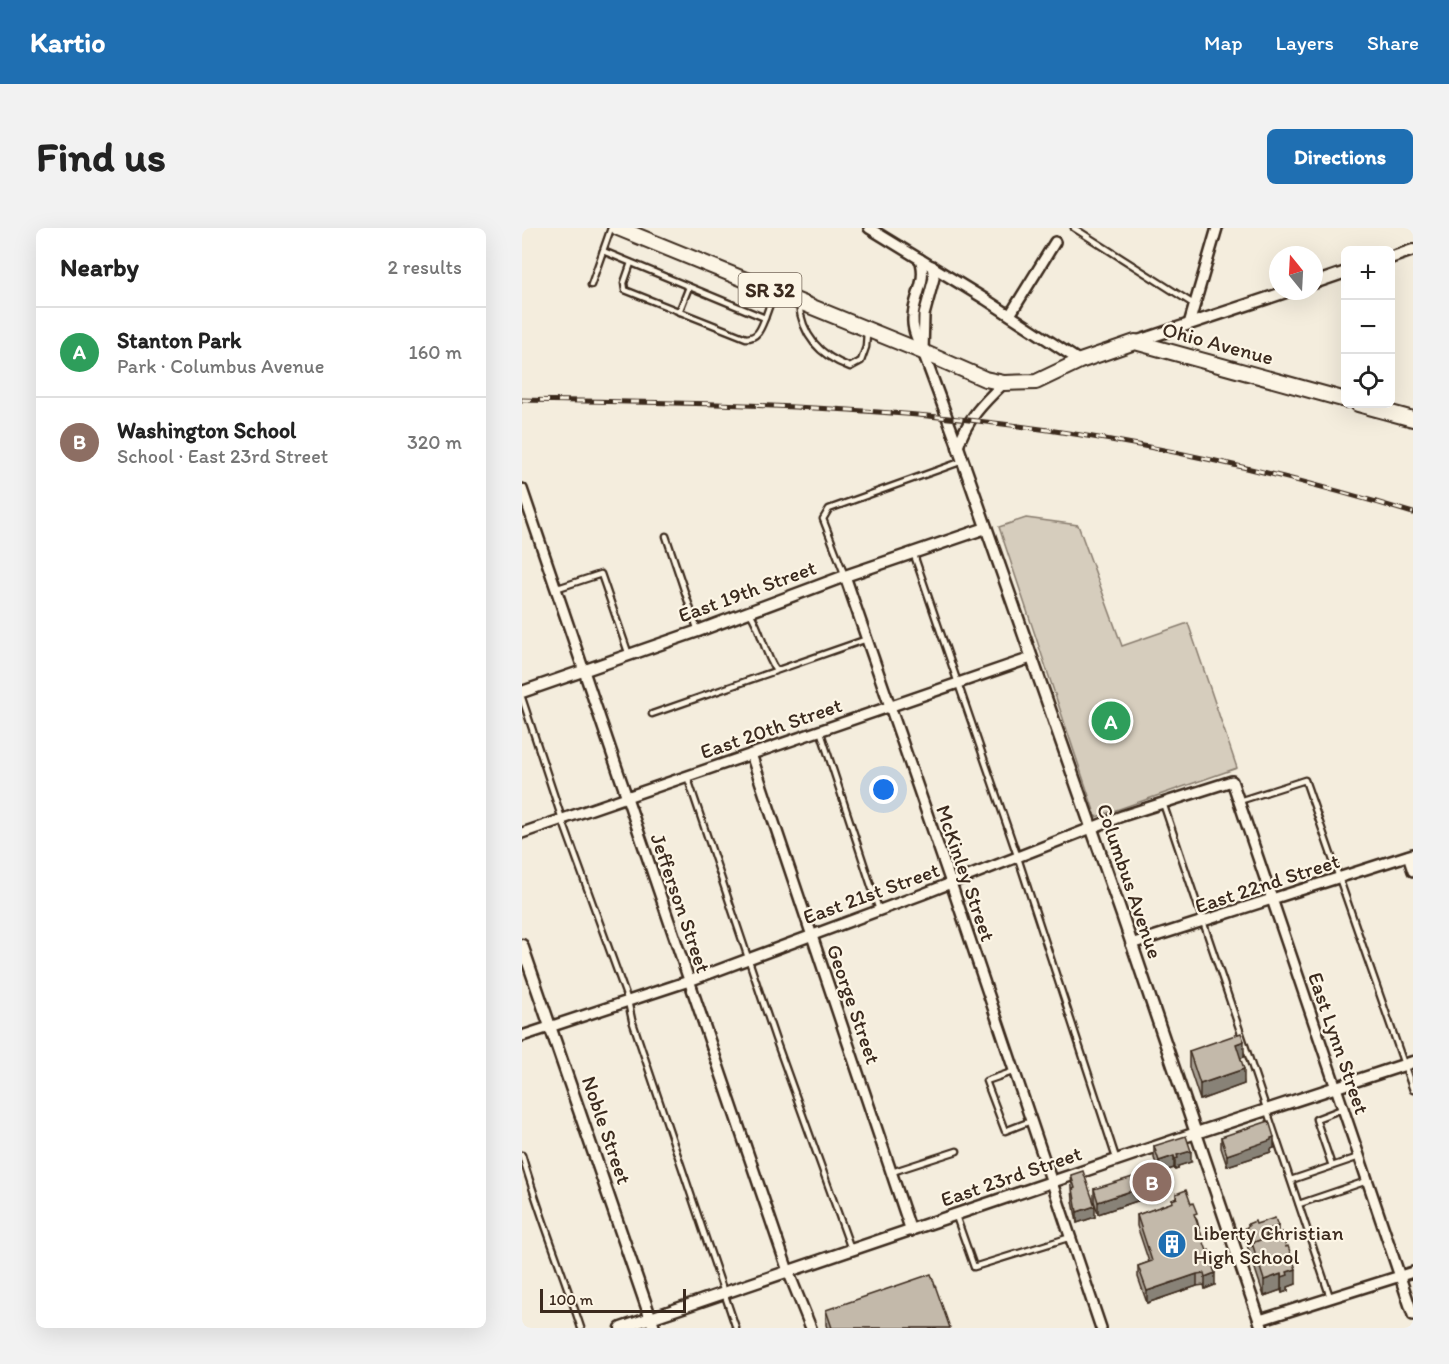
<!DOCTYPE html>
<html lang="en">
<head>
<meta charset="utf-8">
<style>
	:root { --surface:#fff; --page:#f2f2f2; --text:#222; --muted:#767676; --line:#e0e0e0; --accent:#1f6fb2 }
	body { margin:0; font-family:Itim,sans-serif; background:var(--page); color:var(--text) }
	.controls { position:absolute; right:18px; top:18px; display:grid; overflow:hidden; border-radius:9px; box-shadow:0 6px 24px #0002 }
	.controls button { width:54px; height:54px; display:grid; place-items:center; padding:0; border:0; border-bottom:2px solid var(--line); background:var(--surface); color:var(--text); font:30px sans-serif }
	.compass { position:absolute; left:747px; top:18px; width:54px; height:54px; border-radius:50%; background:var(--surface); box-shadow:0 6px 24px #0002; rotate:342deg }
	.scale { position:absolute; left:18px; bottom:15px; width:146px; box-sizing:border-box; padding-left:6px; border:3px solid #3b2a1e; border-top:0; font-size:16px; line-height:21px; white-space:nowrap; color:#3b2a1e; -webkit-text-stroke:4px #fcf5e5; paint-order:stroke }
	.you { position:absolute; left:362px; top:562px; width:21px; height:21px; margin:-15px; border:4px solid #fff; border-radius:50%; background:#1a73e8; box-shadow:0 0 0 9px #1a73e833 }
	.badge { display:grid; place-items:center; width:39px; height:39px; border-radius:50%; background:var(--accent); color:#fff; font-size:20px; font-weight:700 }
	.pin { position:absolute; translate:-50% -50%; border:3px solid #fff; box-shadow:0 2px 6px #0006 }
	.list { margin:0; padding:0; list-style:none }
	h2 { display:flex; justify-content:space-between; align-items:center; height:78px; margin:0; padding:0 24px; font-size:26px }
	h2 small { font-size:20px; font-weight:400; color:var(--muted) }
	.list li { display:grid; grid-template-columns:39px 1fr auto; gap:18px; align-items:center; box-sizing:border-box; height:90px; padding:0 24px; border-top:2px solid var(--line) }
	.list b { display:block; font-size:22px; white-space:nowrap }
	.list p { margin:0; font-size:20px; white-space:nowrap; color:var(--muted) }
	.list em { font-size:20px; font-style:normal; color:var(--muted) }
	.icon { flex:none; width:33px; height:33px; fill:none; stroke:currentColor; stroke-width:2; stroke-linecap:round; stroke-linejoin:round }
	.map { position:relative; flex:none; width:891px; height:1100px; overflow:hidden; border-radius:9px }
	header { display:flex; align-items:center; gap:36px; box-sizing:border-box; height:84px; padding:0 30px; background:var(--accent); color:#fff }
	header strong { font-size:28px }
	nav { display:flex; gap:33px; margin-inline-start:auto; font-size:21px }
	.intro { display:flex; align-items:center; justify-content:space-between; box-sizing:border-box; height:144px; padding:0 36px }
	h1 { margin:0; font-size:42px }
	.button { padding:15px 27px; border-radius:9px; background:var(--accent); color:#fff; font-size:21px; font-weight:700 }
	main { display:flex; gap:36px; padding:0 36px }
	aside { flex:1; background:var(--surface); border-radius:9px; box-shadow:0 6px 24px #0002 }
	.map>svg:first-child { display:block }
</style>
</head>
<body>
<header>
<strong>Kartio</strong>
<nav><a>Map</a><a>Layers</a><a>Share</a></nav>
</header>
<div class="intro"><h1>Find us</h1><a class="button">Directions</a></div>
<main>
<aside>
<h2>Nearby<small>2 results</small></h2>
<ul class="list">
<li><span class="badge" style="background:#2e9e5b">A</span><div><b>Stanton Park</b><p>Park · Columbus Avenue</p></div><em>160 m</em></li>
<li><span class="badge" style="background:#8d6e63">B</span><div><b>Washington School</b><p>School · East 23rd Street</p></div><em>320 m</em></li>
</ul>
</aside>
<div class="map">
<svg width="891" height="1100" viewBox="0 0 891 1100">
	<rect width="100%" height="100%" fill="#f4eddd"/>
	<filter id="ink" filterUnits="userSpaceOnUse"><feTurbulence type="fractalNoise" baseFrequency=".0167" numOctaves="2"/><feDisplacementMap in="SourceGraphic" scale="12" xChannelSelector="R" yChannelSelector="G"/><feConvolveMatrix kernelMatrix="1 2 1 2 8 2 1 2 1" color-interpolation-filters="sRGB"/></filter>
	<g filter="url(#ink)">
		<polygon fill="#d6cdbd" stroke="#887c6e" stroke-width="1.5" points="504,290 556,297 600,418 666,395 715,540 574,589 477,299"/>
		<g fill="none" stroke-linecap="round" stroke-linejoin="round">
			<g stroke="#3b2a1e" stroke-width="9">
				<g id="service">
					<polyline points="552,0 673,77"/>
					<polyline points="81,23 243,90 252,65"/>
					<path d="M 109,35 L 102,55 L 103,62 L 224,110 C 236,110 239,100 243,90"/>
					<polyline points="69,57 89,0"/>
					<path d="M 277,76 C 280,108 298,128 328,139 L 339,133 L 344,119 L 345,104"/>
					<polyline points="157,84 167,59"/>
					<polyline points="144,308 176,403"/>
					<polyline points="391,324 496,630 594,930"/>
					<polyline points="323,348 301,291 307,281 441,233"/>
					<polyline points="33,361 79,346 107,427"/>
					<path d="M 228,385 C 240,403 242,425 254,442"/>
					<polyline points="0,470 40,591 106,773 110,792 214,1100"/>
					<polyline points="130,486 345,411"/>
					<polyline points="298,502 357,682"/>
					<polyline points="165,548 253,810 329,1021"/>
					<polyline points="717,573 783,552 891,862"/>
					<polyline points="641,575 808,1069"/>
					<polyline points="493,843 464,853 483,903 509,893"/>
					<path d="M 0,927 C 17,986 40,1042 59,1100"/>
					<polyline points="810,938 794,891 820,881"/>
					<polyline points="370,944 435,923"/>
					<polyline points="769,952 837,929"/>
					<polyline points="777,976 845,953"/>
					<polyline points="434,988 452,1039 549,1009"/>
				</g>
			</g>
			<g stroke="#3b2a1e" stroke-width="14">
				<g id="minor">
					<polyline points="347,0 463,71 558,133"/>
					<path d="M 398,31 C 406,53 392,67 391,89 C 390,101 395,111 400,122"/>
					<polyline points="410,38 412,50 402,87 401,124 436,219"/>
					<polyline points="488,87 533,14"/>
					<polyline points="667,96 695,0"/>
					<path d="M 436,219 C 444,192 462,174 482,155"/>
					<polyline points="0,261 266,1043 289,1100"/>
					<polyline points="323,348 429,655 579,1100"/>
					<polyline points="229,526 389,1003"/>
					<polyline points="0,605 509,430"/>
					<polyline points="886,628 891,643"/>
					<polyline points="609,716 891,626"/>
					<polyline points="0,808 167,753 401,666 600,588 710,553 891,1087"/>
					<polyline points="738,1092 891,1044"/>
				</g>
			</g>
			<g stroke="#3b2a1e" stroke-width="15">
				<g id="tertiary">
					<polyline points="868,30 891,22"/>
					<polyline points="792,55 824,44"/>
					<polyline points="613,114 767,63"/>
					<polyline points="436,219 600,687 740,1100"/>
					<polyline points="0,464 176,403 323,348 464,300"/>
					<polyline points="0,717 132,1100"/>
					<polyline points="99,1100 674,905 891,834"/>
				</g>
			</g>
			<g stroke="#3b2a1e" stroke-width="18">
				<g id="primary">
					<polyline points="96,0 401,124 463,151 482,155 514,154 558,133 613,114 824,172"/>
					<polyline points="836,176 891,191"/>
				</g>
			</g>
			<use href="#service" stroke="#fcf5e5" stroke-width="4.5"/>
			<use href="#minor" stroke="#fcf5e5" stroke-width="9"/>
			<use href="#tertiary" stroke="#fcf5e5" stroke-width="10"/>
			<use href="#primary" stroke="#fcf5e5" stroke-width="14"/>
			<g stroke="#3b2a1e" stroke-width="5">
				<path id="rail" d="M 0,172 C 163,175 326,176 489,197 C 625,214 759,245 891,285"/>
			</g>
			<use href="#rail" stroke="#fcf5e5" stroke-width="3" stroke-dasharray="9" stroke-linecap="butt"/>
		</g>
		<g fill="#a89f92" stroke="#3b2a1e" stroke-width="1.5">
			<polygon points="667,823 722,829 718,830 722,856 678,872 667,839"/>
			<polygon points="699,909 752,920 749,921 749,924 705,938 699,920"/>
			<polygon points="632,918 669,934 656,938 656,941 653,942 652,940 637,945 632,930"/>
			<polygon points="549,947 573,989 555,995 551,973"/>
			<polygon points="572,961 618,972 576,986 572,973"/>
			<polygon points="654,966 675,992 693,1057 683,1061 682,1057 675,1058 625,1075 616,1049 616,1038 627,1034 615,998 615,987 650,975 650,972 654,971"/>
			<polygon points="726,996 734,996 756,1006 774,1056 766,1059 766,1063 760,1065 759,1062 742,1068 723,1011 723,1000 726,999"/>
			<polygon points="304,1082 428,1100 305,1100 304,1097"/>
		</g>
		<g fill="#888277" stroke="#3b2a1e" stroke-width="1.5">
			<polygon points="722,813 722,829 714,832 714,816"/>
			<polygon points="722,841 722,856 678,872 678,856"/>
			<polygon points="752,909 752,920 749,921 749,924 705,938 705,927"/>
			<polygon points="669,923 669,934 656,938 656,941 653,942 653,931 655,927"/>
			<polygon points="652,928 652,940 637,945 637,933"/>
			<polygon points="618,960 618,972 576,986 576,974"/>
			<polygon points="573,978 573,989 555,995 555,984"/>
			<polygon points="756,998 756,1009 745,1013 744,1002"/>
			<polygon points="774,1041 774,1056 766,1059 766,1063 760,1065 760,1049 765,1044"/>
			<polygon points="693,1045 693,1057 683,1061 683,1049"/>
			<polygon points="675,1046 675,1058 625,1075 625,1063"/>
			<polygon points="759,1046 759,1062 742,1068 742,1052"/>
		</g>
		<g fill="#c3b9aa" stroke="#3b2a1e" stroke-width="1.5">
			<polygon points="719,805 722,813 714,816 722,841 678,856 667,823"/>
			<polygon points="747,893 752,909 749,910 749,912 705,927 699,909"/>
			<polygon points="664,908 669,923 655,927 656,930 653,931 652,928 637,933 632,918"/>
			<polygon points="561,943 573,978 555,984 551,961 553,960 549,947"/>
			<polygon points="614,948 618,960 576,974 572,961"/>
			<polygon points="664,962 669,976 671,975 675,985 672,986 685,1023 687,1022 691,1033 689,1033 693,1045 683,1049 682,1045 675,1046 625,1063 616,1038 630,1033 615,987 651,974 650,972 655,970 654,966"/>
			<polygon points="753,990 756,998 744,1002 744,1010 730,1015 730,1019 723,1000 727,998 726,996 733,993 734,996"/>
			<polygon points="760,1004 764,1019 766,1018 774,1041 765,1044 766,1047 760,1049 759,1046 742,1052 730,1015"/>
			<polygon points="409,1046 428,1100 310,1100 304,1082"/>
		</g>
	</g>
	<defs>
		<g id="building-disc" transform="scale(1.5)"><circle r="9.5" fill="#1f6fb2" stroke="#fcf5e5"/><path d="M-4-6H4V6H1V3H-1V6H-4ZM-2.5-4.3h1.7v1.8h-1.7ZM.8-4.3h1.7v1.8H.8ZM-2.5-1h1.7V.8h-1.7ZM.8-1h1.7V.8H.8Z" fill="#fff"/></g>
	</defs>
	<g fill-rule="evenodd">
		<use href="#building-disc" x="650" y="1016"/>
	</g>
	<g text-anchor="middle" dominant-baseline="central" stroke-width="4.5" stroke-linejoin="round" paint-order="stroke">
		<rect fill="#fcf5e5" stroke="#75675a" stroke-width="1.5" x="216.5" y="45" width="63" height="34" rx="4.5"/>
		<g font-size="20" font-weight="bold" fill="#3b2a1e">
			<text x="248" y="62">SR 32</text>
		</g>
		<g font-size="21" fill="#3b2a1e" stroke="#fcf5e5">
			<text transform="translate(696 115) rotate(15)">Ohio Avenue</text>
			<text transform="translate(225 363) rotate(-20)">East 19th Street</text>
			<text transform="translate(249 500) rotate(-19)">East 20th Street</text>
			<text transform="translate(444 645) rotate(71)">McKinley Street</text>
			<text transform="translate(608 653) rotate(71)">Columbus Avenue</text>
			<text transform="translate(745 655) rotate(-18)">East 22nd Street</text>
			<text transform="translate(349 665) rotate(-20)">East 21st Street</text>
			<text transform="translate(159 675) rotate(71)">Jefferson Street</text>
			<text transform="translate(332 776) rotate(71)">George Street</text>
			<text transform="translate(817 815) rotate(71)">East Lynn Street</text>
			<text transform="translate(85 902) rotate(71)">Noble Street</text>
			<text transform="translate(489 948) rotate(-19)">East 23rd Street</text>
		</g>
		<g font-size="21" fill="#3b2a1e" stroke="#fcf5e5" text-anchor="start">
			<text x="671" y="1004">Liberty Christian<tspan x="671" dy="24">High School</tspan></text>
		</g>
	</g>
</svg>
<div class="controls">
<button>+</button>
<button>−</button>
<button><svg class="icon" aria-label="locate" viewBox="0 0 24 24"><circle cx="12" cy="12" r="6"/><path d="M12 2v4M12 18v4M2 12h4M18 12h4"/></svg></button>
</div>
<svg class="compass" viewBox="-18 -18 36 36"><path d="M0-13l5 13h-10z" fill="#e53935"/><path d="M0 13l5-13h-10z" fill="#767676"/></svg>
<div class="scale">100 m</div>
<div class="you"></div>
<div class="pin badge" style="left:589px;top:493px;background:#2e9e5b">A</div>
<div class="pin badge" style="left:630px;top:954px;background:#8d6e63">B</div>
</div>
</main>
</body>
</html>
